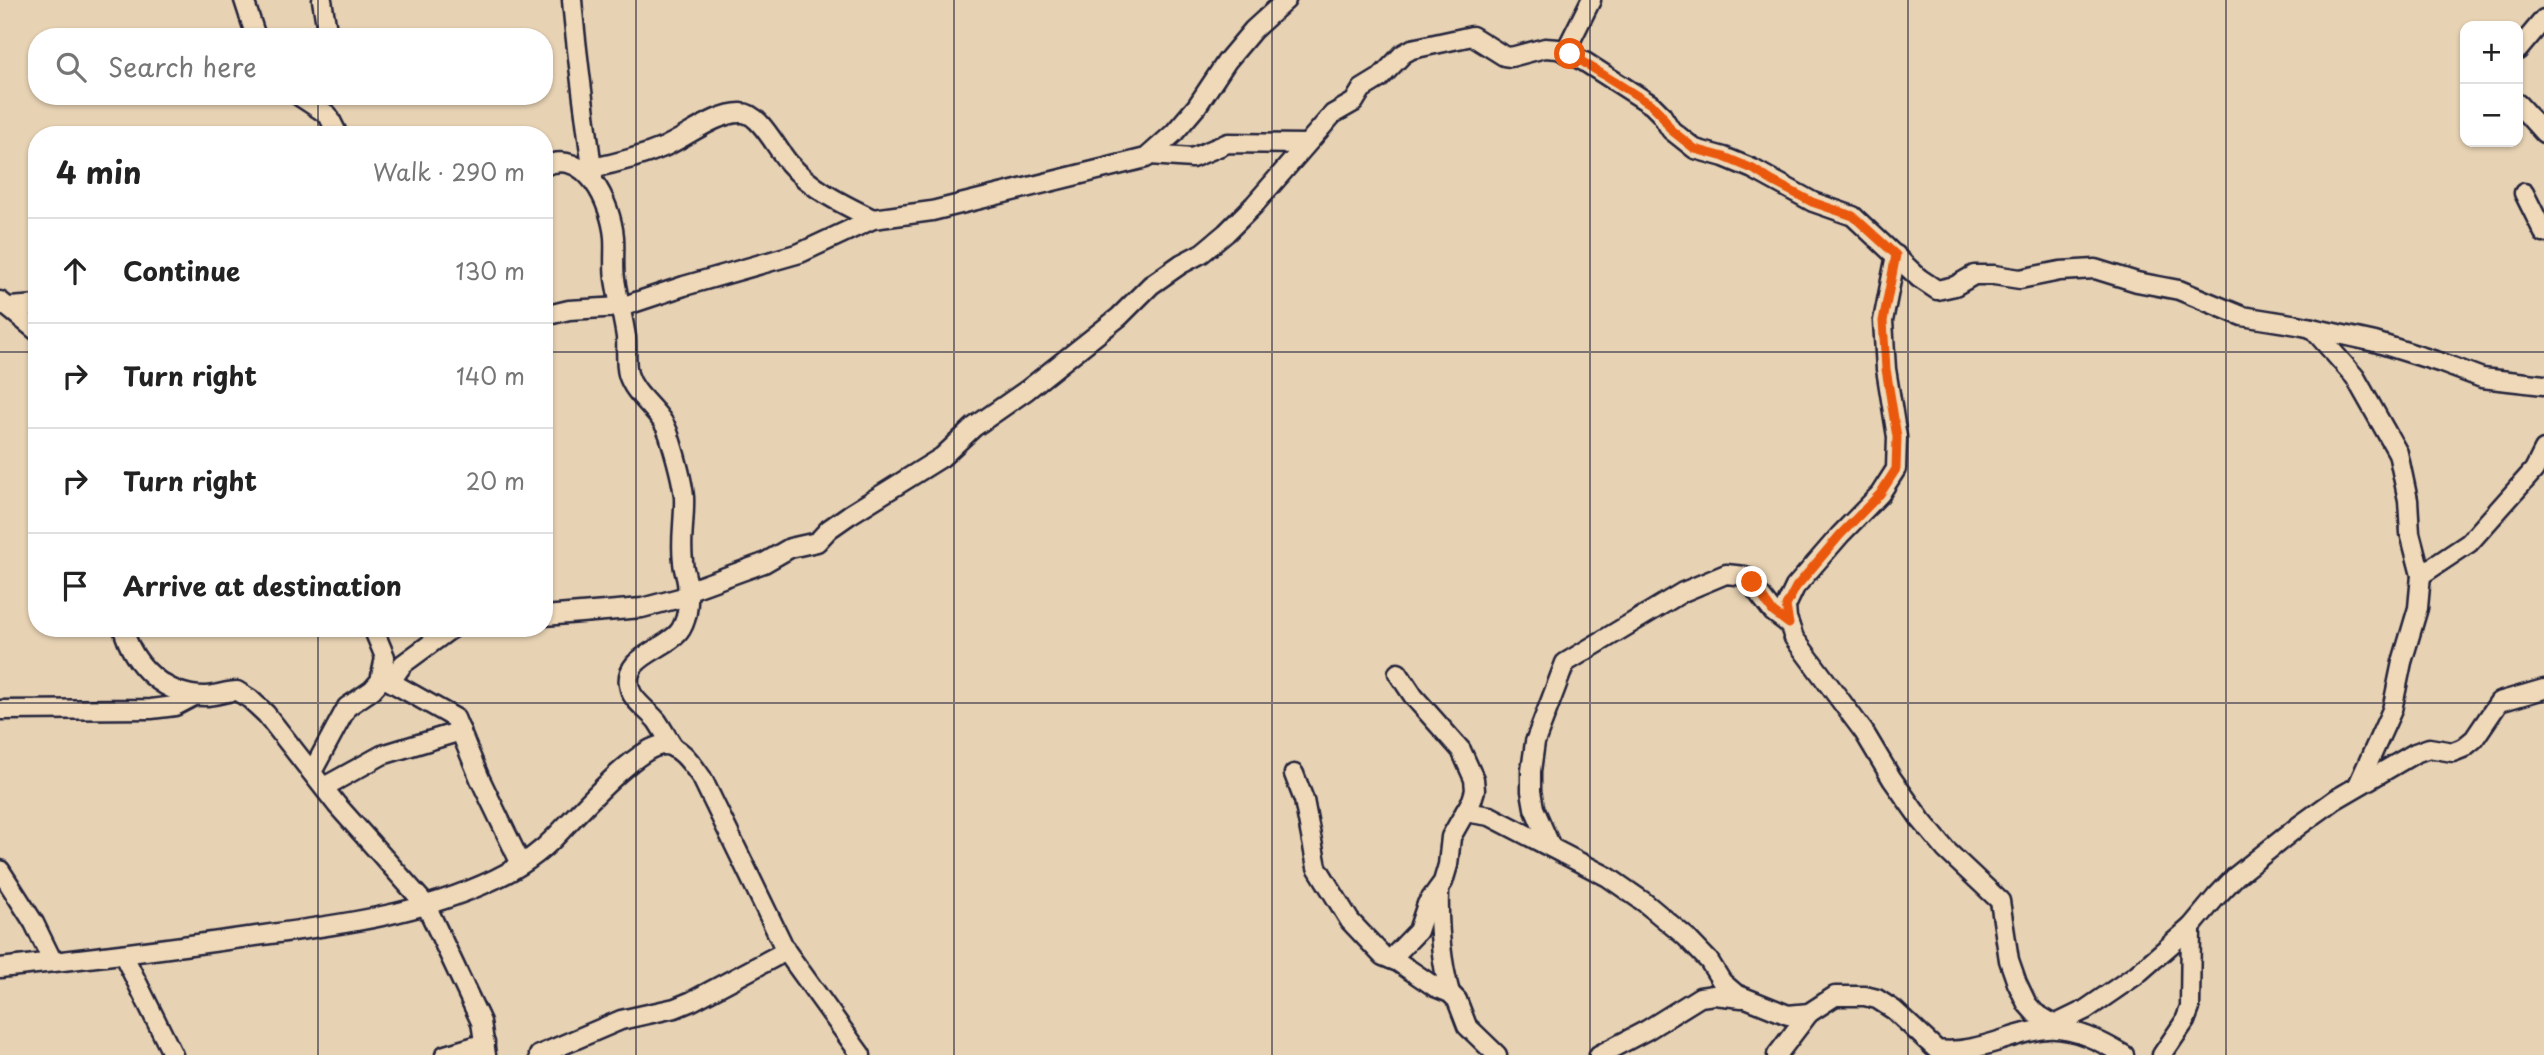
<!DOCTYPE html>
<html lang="en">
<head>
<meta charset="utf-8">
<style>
	:root { --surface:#fff; --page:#f6f6f6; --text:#222; --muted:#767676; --line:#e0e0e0 }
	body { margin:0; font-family:"Playpen Sans",sans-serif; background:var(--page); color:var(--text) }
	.controls { position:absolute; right:21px; top:21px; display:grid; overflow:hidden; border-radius:14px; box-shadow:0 2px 5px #0004 }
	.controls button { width:63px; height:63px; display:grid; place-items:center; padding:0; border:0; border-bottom:2px solid var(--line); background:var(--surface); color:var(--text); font:35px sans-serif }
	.stop { position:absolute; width:21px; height:21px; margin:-16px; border:5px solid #ea580c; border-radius:50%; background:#fff }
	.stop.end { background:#ea580c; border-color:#fff; box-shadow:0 2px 7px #0008 }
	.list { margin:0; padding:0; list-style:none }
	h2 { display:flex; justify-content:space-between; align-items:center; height:91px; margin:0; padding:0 28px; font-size:30px }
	h2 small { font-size:23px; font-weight:400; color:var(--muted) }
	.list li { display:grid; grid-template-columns:46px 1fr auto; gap:21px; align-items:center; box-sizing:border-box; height:105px; padding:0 28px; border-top:2px solid var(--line) }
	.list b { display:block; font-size:26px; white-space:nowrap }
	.list em { font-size:23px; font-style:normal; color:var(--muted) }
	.icon { flex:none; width:38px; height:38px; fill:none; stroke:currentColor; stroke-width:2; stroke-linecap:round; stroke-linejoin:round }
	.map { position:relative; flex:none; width:2544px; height:1055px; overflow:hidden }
	.search { position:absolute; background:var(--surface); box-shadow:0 2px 5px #0004; left:28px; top:28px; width:525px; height:77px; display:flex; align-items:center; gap:18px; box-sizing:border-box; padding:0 24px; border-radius:28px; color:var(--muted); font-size:26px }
	.panel { position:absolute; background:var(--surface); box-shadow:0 2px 5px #0004; left:28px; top:126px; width:525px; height:511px; border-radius:28px }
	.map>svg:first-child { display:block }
</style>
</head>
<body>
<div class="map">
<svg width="2544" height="1055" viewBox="0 0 2544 1055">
	<rect width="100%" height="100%" fill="#e7d2b3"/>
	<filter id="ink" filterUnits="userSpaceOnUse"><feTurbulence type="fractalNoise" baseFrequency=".0143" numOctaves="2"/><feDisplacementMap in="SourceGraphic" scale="14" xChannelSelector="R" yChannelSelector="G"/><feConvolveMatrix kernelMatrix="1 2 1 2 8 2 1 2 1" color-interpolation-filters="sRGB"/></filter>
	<g filter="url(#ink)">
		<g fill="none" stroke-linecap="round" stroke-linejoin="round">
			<g stroke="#22223b" stroke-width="23">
				<g id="minor">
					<polyline points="244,0 256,37"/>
					<polyline points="322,0 328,37"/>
					<path d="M 572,0 C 577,60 586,118 593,177"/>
					<polyline points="2518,50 2544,19"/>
					<polyline points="1565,52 1591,0"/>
					<polyline points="299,96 328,115 338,135"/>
					<polyline points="2518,104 2544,133"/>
					<polyline points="1150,155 1192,158 1228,143 1306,144"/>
					<path d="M 544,166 C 586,147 611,204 614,237 C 615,251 613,265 615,279 C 618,299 623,317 626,337 C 627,349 625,362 628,374 C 635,398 662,411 669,435 C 675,454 682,478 684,497 C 685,518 680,540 683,561 C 683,568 686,575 687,582 C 689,596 689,616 681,629 C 669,650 620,655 630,689 C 633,701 649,711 657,721 C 663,730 668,739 674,748"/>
					<path d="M 592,168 C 617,163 640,157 664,147 C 687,137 717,112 742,113 C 760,113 777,150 789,163 C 811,189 842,204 873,219"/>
					<polyline points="2524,193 2544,233"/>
					<polyline points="1896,255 1883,321 1886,369 1897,437 1896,469 1880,494 1840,535 1795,587 1786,606 1787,618 1794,638 1864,732 1892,779 1921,820 1946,850 2000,901 2009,960 2017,983 2027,1004 2035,1013 2055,1025"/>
					<polyline points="0,301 37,331"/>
					<polyline points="10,307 37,305"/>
					<polyline points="544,316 569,310 621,307 684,286 800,253 873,219 932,211 1146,158 1174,133 1197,106 1227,61 1253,30 1286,0"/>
					<polyline points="2312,328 2355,377 2398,453 2408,500 2410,533 2421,575 2418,608 2402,662 2392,710 2358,785"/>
					<polyline points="2421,575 2469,543 2534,470 2544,450"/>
					<polyline points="687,591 764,563 790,548 817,542 829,529 849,515 942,457 974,427 1027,390 1119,317 1151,285 1181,264 1202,253 1226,233 1254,205 1333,114 1354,102 1362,89 1380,78 1403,54 1412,49 1472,36 1504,56 1511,57 1545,48 1558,49 1585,62 1652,105 1661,114 1671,130 1695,149 1724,157 1753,169 1813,202 1853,216 1919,278 1937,290 1955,286 1974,275 1994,275 2020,279 2060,271 2095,269 2137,282 2179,290 2242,316 2298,325 2375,342 2442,363 2482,378 2544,385"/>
					<polyline points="544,616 642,608 687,596"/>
					<path d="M 123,628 C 133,666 165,696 205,696 C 216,696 226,691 237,691 L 250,699 L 266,714 L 337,805 L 426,905 L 481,1022 L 486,1055"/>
					<polyline points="382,677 455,718 480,779 521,864"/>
					<polyline points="391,681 403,664 452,628"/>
					<polyline points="0,710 151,709 175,706 194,696"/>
					<polyline points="312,772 347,707 372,690 380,681 385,657 373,628"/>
					<polyline points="1294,774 1304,800 1317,867 1350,921 1383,956 1398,962 1435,987 1450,993 1457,1000 1467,1026 1497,1055"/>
					<polyline points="324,787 382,755 461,731"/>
					<path d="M 1465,812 L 1490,816 L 1608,877 L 1644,902 L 1686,937 L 1709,961 L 1722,982 L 1736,994 L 1788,1015 L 1809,1013 L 1835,996 L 1865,996 L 1877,999 L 1894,1010 L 1937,1050 C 1978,1055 2011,1032 2047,1029 C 2074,1027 2102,1042 2124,1055"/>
					<polyline points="1551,847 1534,808 1531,791 1531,771 1535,742 1565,663 1683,592 1726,574 1745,576 1773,612 1789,624"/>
					<polyline points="0,870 34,923 53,962"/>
					<path d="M 1439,888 C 1438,925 1440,958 1450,993"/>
					<polyline points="123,954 173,1055"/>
					<polyline points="1391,959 1418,931 1427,904 1443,882 1448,865 1451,837 1472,800 1475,790 1474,779 1461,750 1414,697 1398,673"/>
					<path d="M 0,968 C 83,959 165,949 248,937 C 331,926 418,916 495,879 C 516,869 539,854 555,837 C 576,816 636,747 663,745 C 680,744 694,767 702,778 L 786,951 L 861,1055"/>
					<polyline points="2046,1029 2085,1010 2136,975 2191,927 2216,897 2236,876 2300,825 2336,799 2415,753 2429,748 2453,752 2463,748 2474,739 2499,702 2544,689"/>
					<polyline points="445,1055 485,1043"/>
					<polyline points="539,1055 621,1020 675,1008 692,1001 786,951"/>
					<polyline points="1599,1055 1647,1030 1700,997 1714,995 1742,998"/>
					<polyline points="1777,1055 1809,1013"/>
					<polyline points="2162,1055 2185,1021 2190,1008 2191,927"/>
				</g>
			</g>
			<use href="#minor" stroke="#efd9b8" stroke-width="18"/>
		</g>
	</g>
	<g fill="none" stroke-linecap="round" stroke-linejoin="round" filter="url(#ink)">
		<polyline stroke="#ea580c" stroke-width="9" points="1570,54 1652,105 1661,114 1671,130 1695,149 1724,157 1753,169 1772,181 1812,202 1853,216 1896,255 1883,321 1886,369 1897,437 1896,469 1880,494 1840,535 1796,587 1786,606 1789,624 1773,612 1752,582"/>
	</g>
	<path fill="none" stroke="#22223b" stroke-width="2" stroke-opacity="0.55" d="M 318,0 L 318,37M 636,0 L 636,1055M 954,0 L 954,1055M 1272,0 L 1272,1055M 1590,0 L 1590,1055M 1908,0 L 1908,1055M 2226,0 L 2226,1055M 318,96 L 318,135M 0,352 L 37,352M 544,352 L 2544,352M 318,628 L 318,1055M 0,703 L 2544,703"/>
</svg>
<div class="controls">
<button>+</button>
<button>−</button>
</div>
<div class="stop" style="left:1570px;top:54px"></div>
<div class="stop end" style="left:1752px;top:582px"></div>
<div class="search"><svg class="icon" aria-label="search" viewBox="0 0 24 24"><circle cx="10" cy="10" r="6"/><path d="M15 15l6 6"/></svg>Search here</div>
<section class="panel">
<h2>4 min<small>Walk · 290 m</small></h2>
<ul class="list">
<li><svg class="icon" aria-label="ahead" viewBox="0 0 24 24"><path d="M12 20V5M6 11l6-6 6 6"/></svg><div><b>Continue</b></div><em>130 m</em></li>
<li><svg class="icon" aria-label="right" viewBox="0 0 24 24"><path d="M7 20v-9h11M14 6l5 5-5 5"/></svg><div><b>Turn right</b></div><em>140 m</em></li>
<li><svg class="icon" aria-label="right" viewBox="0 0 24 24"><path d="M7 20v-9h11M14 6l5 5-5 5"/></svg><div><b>Turn right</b></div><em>20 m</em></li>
<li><svg class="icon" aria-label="arrive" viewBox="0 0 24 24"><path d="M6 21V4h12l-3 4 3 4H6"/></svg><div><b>Arrive at destination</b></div></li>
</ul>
</section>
</div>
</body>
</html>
